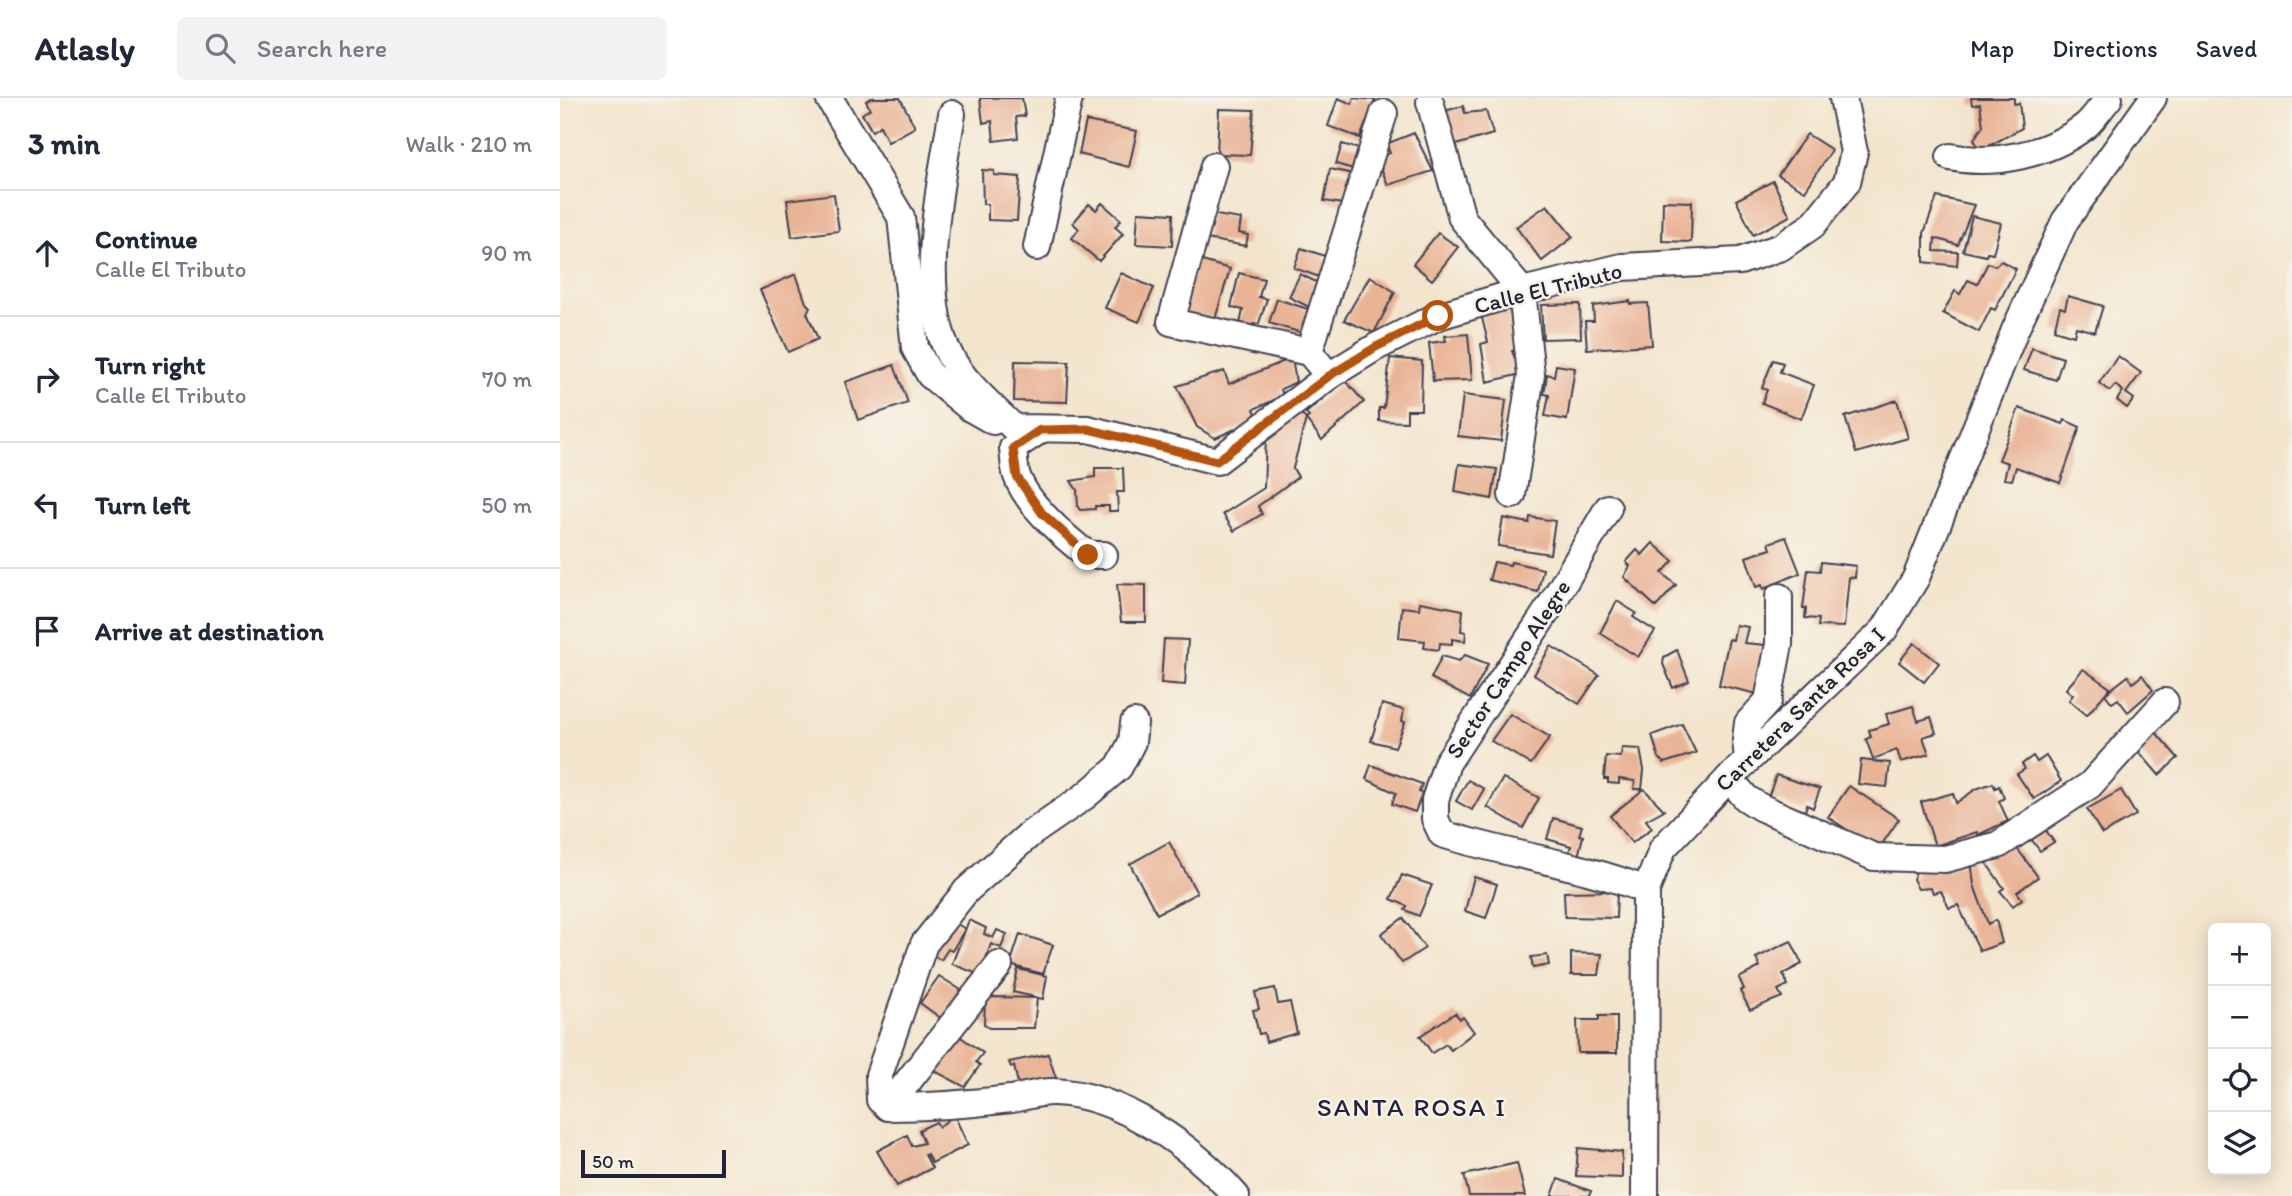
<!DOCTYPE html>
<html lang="en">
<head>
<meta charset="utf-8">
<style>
	:root { --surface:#fff; --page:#f2f2f3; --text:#1f2937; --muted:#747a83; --line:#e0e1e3 }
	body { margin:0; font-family:Itim,sans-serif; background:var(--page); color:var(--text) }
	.controls { position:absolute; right:21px; bottom:21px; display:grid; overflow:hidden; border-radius:10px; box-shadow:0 4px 18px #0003 }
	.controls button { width:63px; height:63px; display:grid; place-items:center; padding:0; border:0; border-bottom:2px solid var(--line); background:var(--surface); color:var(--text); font:35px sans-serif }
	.scale { position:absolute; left:21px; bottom:18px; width:145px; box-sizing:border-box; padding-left:7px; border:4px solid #22223b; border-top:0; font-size:19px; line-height:24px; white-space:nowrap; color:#22223b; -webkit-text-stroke:5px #f7f3e8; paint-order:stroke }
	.stop { position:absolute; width:21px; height:21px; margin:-16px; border:5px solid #b45309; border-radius:50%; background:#fff }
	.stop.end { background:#b45309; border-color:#fff; box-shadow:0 2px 7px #0008 }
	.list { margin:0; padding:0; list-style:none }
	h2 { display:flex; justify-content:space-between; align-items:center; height:91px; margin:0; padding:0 28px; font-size:30px }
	h2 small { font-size:23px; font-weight:400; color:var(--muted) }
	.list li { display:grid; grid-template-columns:46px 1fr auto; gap:21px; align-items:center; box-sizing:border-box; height:126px; padding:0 28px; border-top:2px solid var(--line) }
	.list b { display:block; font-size:26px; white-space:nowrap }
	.list p { margin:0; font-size:23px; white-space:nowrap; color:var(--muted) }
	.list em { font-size:23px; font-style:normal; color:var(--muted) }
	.icon { flex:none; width:38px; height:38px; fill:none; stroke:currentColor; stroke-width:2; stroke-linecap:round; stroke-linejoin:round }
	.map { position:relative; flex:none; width:1732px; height:1098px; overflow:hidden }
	header { display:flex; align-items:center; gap:42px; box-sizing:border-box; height:98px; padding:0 35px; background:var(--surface); border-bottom:2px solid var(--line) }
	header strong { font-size:33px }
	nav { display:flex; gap:38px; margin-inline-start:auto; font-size:24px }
	.search { width:490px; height:63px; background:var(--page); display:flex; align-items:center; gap:18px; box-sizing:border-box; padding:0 24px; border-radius:10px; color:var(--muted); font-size:26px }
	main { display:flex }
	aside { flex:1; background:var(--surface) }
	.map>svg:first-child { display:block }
</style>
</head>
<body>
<header>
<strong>Atlasly</strong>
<div class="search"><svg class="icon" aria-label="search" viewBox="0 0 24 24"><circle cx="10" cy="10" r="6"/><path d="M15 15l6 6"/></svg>Search here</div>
<nav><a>Map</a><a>Directions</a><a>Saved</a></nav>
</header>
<main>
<aside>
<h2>3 min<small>Walk · 210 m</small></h2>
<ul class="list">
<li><svg class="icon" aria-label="ahead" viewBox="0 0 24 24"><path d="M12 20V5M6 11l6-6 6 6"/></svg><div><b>Continue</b><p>Calle El Tributo</p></div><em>90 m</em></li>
<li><svg class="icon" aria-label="right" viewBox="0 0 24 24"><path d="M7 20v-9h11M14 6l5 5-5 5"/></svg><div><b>Turn right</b><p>Calle El Tributo</p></div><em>70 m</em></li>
<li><svg class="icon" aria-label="left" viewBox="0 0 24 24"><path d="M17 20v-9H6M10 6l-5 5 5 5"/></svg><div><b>Turn left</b></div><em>50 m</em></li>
<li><svg class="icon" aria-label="arrive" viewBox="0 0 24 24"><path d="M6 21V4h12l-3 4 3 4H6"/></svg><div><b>Arrive at destination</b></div></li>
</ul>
</aside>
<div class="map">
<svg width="1732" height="1098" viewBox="0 0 1732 1098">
	<rect width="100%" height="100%" fill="#f7f3e8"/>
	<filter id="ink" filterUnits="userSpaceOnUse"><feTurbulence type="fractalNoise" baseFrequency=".0143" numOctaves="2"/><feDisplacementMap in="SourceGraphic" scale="14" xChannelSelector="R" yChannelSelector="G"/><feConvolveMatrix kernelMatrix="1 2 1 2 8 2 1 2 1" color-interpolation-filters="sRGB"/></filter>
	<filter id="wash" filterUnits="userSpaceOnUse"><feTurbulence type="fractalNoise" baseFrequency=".00686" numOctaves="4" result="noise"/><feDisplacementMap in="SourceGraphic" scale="28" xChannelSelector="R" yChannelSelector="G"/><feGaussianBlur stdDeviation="1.57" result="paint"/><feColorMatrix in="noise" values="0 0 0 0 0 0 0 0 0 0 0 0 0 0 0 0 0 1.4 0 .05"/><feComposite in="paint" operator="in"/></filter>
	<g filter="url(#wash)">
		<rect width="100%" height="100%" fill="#f3e5cd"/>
		<g id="blocks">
			<g fill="#e9b496">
				<polygon points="312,0 340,0 355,29 328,44 320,28 312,33 302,16 310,11 306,3"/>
				<polygon points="420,0 462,0 465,18 456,19 458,40 434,43 432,23 423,25"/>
				<polygon points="778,0 792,6 794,0 815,2 800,40 768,28"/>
				<polygon points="1411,0 1454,0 1454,6 1459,5 1462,30 1420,53 1414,41 1423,28 1420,6 1412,7"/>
				<polygon points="903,8 905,15 926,13 933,36 896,47 885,13"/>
				<polygon points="659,11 694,12 690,57 657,56"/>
				<polygon points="526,23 577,33 569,69 519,56"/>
				<polygon points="854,35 873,73 828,87 817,60 830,55 826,46"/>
				<polygon points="1247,36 1272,52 1245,93 1218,77"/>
				<polygon points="782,46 803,52 797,72 776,66"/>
				<polygon points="770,71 794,76 789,107 764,103"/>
				<polygon points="422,72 434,73 434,77 460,79 457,123 428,122 428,106 423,106"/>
				<polygon points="1213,83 1230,118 1193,137 1176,102"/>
				<polygon points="274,96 279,133 232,139 227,102"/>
				<polygon points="1377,99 1414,107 1398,147 1375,140 1374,153 1398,154 1397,168 1364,164 1364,135"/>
				<polygon points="1103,103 1132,104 1131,144 1102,143"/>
				<polygon points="542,105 561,122 555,129 563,136 539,163 512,140 519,131 513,125 529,106 536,112"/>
				<polygon points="987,107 1013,139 982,163 956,129"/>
				<polygon points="578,114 613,116 612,148 576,146"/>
				<polygon points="650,116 681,121 679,135 688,137 686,148 646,141"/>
				<polygon points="1412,118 1441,125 1433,156 1427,155 1426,158 1403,153"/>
				<polygon points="878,135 898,149 872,182 853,166"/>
				<polygon points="741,150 765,158 764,162 768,163 768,182 734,170"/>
				<polygon points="635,161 670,171 655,221 624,215"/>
				<polygon points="1441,163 1456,171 1435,212 1431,210 1419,234 1383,215 1395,193 1400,196 1408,182 1417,186 1428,165 1435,168"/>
				<polygon points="561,175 594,190 579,224 545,210"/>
				<polygon points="679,175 704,181 699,199 707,201 699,225 679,230 683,212 671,209"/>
				<polygon points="236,176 246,205 250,209 247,215 258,241 228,254 200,192"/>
				<polygon points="740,176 762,187 751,210 729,199"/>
				<polygon points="810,178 835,194 814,235 784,222"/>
				<polygon points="1508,198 1543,208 1535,234 1516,229 1514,238 1494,232 1500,209 1505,211"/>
				<polygon points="717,201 757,214 749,237 709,225"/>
				<polygon points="1070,203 1070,206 1088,205 1092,247 1027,251 1025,223 1034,223 1033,208"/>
				<polygon points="948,205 959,251 952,253 961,276 927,284 921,246 928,244 920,212"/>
				<polygon points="1020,206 1021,240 983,241 981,207"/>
				<polygon points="908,236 912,282 873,283 869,245 886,243 885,238"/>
				<polygon points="1472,250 1503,260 1496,282 1464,272"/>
				<polygon points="1558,258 1581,275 1566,295 1574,301 1567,310 1557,302 1563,293 1555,287 1550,293 1539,285"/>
				<polygon points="732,260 736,284 721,291 723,298 694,311 698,321 655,340 637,329 617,288 664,273 669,286"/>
				<polygon points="830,260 862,263 861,312 847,312 847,324 819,323 819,310 824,310"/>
				<polygon points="1213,262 1223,265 1220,274 1254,287 1241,321 1202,305 1207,292 1202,290"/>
				<polygon points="455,263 509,264 507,304 454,303"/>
				<polygon points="334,267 348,305 298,322 285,284"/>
				<polygon points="996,267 1015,270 1007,322 985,318 989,297 984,296 987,276 994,278"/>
				<polygon points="785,282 804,304 762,342 746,321 749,319 746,315"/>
				<polygon points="903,297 946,302 941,343 898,338"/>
				<polygon points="1337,302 1348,340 1296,355 1285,319"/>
				<polygon points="1459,310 1503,326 1505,322 1520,329 1500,385 1456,369 1452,382 1444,381 1448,365 1439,362"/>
				<polygon points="741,315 746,321 733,370 738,379 698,408 702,416 674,433 663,416 704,390 706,339"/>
				<polygon points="899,366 937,371 932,401 895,394"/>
				<polygon points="535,370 563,370 564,394 557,394 558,413 549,413 549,408 535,408 535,411 520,412 518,409 517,392 511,383 535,379"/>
				<polygon points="970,419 995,423 990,456 938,448 943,420 969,425"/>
				<polygon points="1226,439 1240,475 1203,491 1202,487 1196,489 1186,459 1211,451 1209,445"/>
				<polygon points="1093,445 1113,463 1102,475 1116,487 1096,509 1064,479 1070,468 1066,464 1077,452 1082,457"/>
				<polygon points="934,464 950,467 951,464 983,471 978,494 929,482"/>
				<polygon points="1261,464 1296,468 1295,480 1289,479 1284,529 1258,528 1259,521 1245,520 1246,510 1243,510 1248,472 1260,473"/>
				<polygon points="557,486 586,487 586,524 561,524"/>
				<polygon points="1057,503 1076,515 1073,519 1095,533 1078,559 1040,535"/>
				<polygon points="860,504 903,512 901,533 906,534 905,543 892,541 892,546 880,545 879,552 864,550 865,543 839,540 842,509 859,511"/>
				<polygon points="1176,527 1188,529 1184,545 1206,547 1202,564 1209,566 1202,597 1159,587 1169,541 1173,542"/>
				<polygon points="604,541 628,542 625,587 601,585"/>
				<polygon points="1354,545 1379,565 1364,584 1339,564"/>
				<polygon points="991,548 1039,577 1019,606 974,577"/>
				<polygon points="1117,552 1129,583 1113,590 1103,566 1104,559"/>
				<polygon points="905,557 928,566 910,601 871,580 882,558 899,563"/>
				<polygon points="1523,571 1550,590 1527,617 1509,602 1513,597 1506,591"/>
				<polygon points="1582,577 1593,592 1568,614 1558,601 1552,605 1545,596 1568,578 1573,585"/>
				<polygon points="822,606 844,612 842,623 845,624 835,649 811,643"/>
				<polygon points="1353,608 1358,623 1371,619 1376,635 1363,639 1369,656 1341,664 1337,652 1313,661 1306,641 1311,639 1309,632 1329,626 1326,616"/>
				<polygon points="950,616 990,639 971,666 931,643"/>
				<polygon points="1122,626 1136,655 1104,665 1099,660 1092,637"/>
				<polygon points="1593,631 1618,660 1599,677 1574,648"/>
				<polygon points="1062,650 1080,651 1084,672 1082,691 1074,691 1075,683 1059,681 1059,686 1048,685 1048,681 1044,681 1046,658 1061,659"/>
				<polygon points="1473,658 1477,664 1486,658 1501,683 1474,701 1457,676 1465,671 1462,666"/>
				<polygon points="1301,662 1330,665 1327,689 1298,686"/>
				<polygon points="811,667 862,686 859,694 862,696 855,714 832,706 836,695 806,681"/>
				<polygon points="1216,677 1260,691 1253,710 1247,707 1245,713 1208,700"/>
				<polygon points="943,680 979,700 963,730 927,709"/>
				<polygon points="908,682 924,691 912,712 896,703"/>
				<polygon points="1433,685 1435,690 1439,688 1444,700 1439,703 1448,723 1418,737 1417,734 1375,748 1361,704 1393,695 1396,705 1416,691"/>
				<polygon points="1289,688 1339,721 1320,749 1306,740 1304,743 1268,719"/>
				<polygon points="1084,691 1104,712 1086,722 1092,730 1072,745 1050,718"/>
				<polygon points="1561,692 1576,717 1542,736 1527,711"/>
				<polygon points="993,720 1022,728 1019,737 1023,738 1018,759 1008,757 1011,748 987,741"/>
				<polygon points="1480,724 1494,744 1480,753 1466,734"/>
				<polygon points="1451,742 1478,779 1457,794 1462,801 1453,808 1440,793 1444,790 1424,762"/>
				<polygon points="609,744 637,795 597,816 570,766"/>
				<polygon points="1411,762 1414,787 1428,826 1436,822 1442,845 1420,853 1398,807 1389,810 1381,793 1373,795 1371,790 1358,791 1353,781 1357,771 1374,774"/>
				<polygon points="842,777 872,787 859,818 845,812 847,808 831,801"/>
				<polygon points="914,779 937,786 926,820 905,813"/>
				<polygon points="1057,793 1056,820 1005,819 1004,794"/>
				<polygon points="388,820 405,831 392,853 388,851 381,862 368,854"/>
				<polygon points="843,820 865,850 842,865 821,836"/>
				<polygon points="409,822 426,830 424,836 433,840 437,832 447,836 441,850 431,846 420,877 392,866"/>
				<polygon points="460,836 493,847 483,876 450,867"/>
				<polygon points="1231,843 1242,866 1223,876 1228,887 1218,892 1222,899 1190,912 1180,893 1184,891 1179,880 1200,869 1196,860"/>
				<polygon points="1011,855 1042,856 1039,877 1011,877"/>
				<polygon points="987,857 989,867 973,870 971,859"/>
				<polygon points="458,871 487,878 483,901 453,894"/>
				<polygon points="379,878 401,892 382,921 360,905"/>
				<polygon points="715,890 718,906 730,904 737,935 706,944 704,935 699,936 693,912 699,911 695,894"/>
				<polygon points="431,899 477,900 474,930 429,930 424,926 425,902"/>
				<polygon points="895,915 900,921 903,919 914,934 891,952 886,946 872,955 860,938"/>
				<polygon points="1039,918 1057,918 1057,955 1018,955 1017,922 1039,922"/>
				<polygon points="398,937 423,955 416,964 420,967 405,989 371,971"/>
				<polygon points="488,956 496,980 459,990 454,968 451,969 449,964"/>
				<polygon points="394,1017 408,1047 372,1065 367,1056 365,1057 372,1070 337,1088 317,1053 347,1037 352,1048 364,1045 359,1032 376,1024 379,1029"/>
				<polygon points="1018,1050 1062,1054 1062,1080 1016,1078"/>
				<polygon points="957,1065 965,1098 909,1098 904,1077"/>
				<polygon points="998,1081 1031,1093 1029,1098 992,1098"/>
			</g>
		</g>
	</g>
	<g filter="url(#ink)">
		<use href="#blocks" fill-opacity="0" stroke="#413f51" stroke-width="2"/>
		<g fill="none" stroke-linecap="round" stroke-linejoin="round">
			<g stroke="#413f51" stroke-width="30">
				<g id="minor">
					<polyline points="269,0 341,119 355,250 370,277 410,310 433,323"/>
					<polyline points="870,4 902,120 962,193 971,277 952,397"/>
					<path d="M 392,16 C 381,85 356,194 390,258 C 405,286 432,308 454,330 L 528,331 L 657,363 L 769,278 L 816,249 L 878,218 L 962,193 L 1062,169 L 1180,163 L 1221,149 L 1253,127 L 1287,84 L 1294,54 L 1283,0"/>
					<path d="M 1390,59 C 1434,68 1489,56 1524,29 C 1534,21 1541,9 1549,0"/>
					<polyline points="654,68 611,224 749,254 769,278"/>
					<polyline points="477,149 509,0"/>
					<polyline points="749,254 824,15"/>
					<path d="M 480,332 L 453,350 C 454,359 454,370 457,378 C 466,405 505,440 528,457 L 544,457"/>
					<path d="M 1048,410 L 991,507 L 887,665 L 875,702 L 875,721 L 882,736 C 950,757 1020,766 1086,792"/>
					<path d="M 574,625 L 572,644 L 559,669 L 525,698 L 470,736 L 406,793 L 364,846 L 319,977 L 320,1002 L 328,1009 C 369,1009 410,1006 451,1001 C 465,999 480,993 494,994 C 560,996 634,1050 676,1098"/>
					<polyline points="1188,661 1186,642 1188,625 1208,603 1219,546 1219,499"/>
					<polyline points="1169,680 1186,700 1200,709 1314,759 1385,761 1438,747 1530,687 1605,604"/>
					<polyline points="328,1009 439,867"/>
					<polyline points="1085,1098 1086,792 1103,750 1169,680 1324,532 1356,480 1455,232 1505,123 1593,0"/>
				</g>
			</g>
			<use href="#minor" stroke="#fff" stroke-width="26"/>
		</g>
	</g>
	<g fill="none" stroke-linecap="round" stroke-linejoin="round" filter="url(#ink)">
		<polyline stroke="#b45309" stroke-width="9" points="528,457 482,415 457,379 453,350 480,332 528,331 657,363 769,278 816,249 878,218"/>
	</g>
	<g text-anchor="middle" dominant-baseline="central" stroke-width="5" stroke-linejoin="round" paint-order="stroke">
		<g font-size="23" fill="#22223b" stroke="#f7f3e8">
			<text transform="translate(988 190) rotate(-14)">Calle El Tributo</text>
			<text transform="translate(948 571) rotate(-57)">Sector Campo Alegre</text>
			<text transform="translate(1240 611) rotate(-44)">Carretera Santa Rosa I</text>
		</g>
		<g font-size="26" letter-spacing="2" fill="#22223b" stroke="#f7f3e8">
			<text x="852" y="1009">SANTA ROSA I</text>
		</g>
	</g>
</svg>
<div class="controls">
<button>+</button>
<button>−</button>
<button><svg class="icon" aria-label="locate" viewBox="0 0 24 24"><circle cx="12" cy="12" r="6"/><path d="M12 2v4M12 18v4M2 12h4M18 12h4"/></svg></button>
<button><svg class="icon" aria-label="layers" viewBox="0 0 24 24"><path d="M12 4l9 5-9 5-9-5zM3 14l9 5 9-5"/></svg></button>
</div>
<div class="scale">50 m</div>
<div class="stop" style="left:878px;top:218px"></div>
<div class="stop end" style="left:528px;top:457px"></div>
</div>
</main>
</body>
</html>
